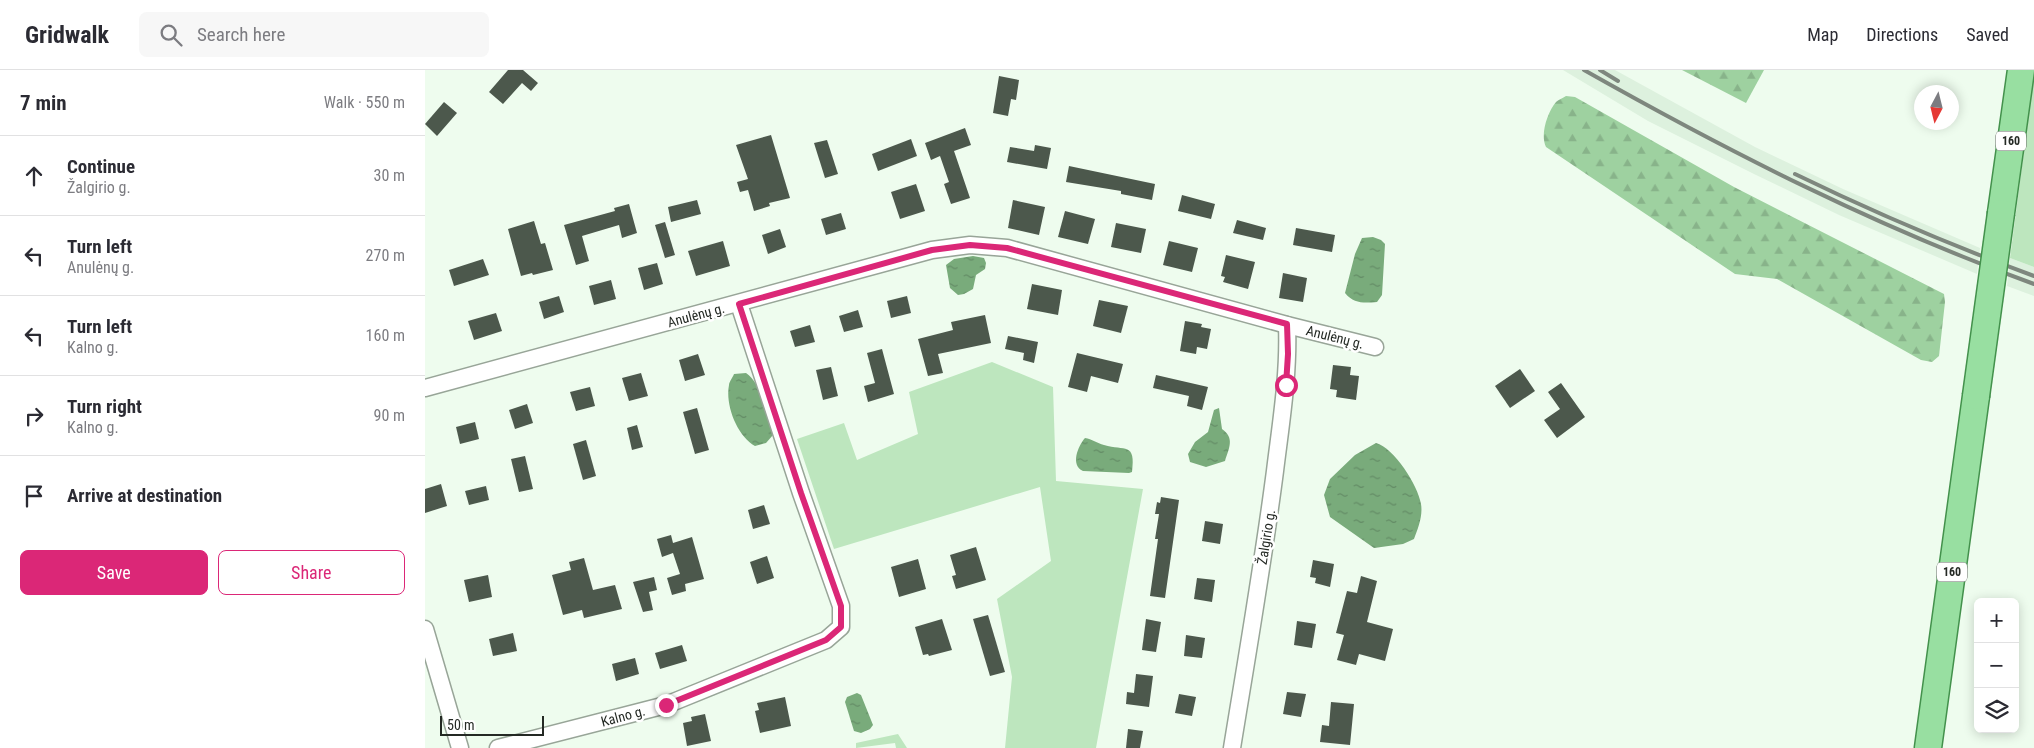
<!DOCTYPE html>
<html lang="en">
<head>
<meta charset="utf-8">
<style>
	:root { --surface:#fff; --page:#f7f7f7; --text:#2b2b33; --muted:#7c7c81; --line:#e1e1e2; --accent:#db2777 }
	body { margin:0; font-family:"Roboto Condensed",sans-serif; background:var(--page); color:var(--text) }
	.controls { position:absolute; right:15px; bottom:15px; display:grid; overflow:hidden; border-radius:8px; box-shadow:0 2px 12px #0003 }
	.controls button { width:45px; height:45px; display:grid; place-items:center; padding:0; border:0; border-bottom:1px solid var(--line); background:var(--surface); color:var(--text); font:25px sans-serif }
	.compass { position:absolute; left:1489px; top:15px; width:45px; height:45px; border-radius:50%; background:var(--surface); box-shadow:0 2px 12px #0003; rotate:187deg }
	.scale { position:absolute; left:15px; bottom:12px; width:104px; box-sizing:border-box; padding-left:5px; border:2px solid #242924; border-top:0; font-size:14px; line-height:18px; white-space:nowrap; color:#242924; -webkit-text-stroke:4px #fff; paint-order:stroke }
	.stop { position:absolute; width:15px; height:15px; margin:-11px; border:4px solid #db2777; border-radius:50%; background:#fff }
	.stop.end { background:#db2777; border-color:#fff; box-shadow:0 1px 5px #0008 }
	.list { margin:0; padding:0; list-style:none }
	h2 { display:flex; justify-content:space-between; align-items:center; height:65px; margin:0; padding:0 20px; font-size:21px }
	h2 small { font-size:16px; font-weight:400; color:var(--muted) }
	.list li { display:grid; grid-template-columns:32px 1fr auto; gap:15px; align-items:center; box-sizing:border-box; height:80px; padding:0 20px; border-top:1px solid var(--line) }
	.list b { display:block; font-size:19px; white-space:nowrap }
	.list p { margin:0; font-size:16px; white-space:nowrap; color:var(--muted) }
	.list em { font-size:16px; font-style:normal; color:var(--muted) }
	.actions { display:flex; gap:10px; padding:15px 20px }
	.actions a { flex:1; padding:11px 0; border:1px solid var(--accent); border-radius:8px; text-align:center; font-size:18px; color:var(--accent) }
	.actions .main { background:var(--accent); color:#fff }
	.icon { flex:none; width:28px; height:28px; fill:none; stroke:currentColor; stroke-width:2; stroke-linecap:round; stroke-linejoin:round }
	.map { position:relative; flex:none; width:1609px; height:678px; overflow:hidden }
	header { display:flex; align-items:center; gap:30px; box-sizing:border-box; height:70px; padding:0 25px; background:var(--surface); border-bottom:1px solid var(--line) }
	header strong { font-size:24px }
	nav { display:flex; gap:28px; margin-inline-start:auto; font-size:18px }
	.search { width:350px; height:45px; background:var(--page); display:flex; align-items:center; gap:12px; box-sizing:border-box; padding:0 18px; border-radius:8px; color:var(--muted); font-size:19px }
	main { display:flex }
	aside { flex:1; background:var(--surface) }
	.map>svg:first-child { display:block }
</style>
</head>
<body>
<header>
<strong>Gridwalk</strong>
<div class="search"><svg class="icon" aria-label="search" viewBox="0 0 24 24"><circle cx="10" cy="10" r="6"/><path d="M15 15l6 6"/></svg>Search here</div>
<nav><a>Map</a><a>Directions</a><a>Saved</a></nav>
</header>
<main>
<aside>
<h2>7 min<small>Walk · 550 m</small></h2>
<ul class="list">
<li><svg class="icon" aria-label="ahead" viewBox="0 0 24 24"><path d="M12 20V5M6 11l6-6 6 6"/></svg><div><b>Continue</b><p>Žalgirio g.</p></div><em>30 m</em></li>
<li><svg class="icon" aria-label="left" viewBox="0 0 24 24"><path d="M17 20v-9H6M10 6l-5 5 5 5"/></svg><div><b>Turn left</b><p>Anulėnų g.</p></div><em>270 m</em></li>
<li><svg class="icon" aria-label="left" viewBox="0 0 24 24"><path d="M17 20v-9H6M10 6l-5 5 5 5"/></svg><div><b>Turn left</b><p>Kalno g.</p></div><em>160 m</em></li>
<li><svg class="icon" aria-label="right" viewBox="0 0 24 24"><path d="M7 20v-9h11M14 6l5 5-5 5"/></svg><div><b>Turn right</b><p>Kalno g.</p></div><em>90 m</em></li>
<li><svg class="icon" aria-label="arrive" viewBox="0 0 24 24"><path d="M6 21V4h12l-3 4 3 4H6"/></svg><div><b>Arrive at destination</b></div></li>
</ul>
<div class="actions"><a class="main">Save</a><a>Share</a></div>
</aside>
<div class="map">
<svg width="1609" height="678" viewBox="0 0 1609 678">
	<defs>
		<pattern id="forest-firs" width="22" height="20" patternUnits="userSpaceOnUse" patternTransform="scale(1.25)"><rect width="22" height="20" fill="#9ed1a0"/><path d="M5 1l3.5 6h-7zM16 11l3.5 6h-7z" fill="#88b38a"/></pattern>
		<pattern id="water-ripples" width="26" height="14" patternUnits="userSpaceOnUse" patternTransform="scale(1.25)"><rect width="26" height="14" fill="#79ab7b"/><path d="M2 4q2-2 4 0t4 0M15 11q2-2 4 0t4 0" fill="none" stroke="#638b65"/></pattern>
	</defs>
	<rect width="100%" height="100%" fill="#eefcee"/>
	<g fill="#ddf1de">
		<polygon points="1138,0 1190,0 1330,77 1418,119 1555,178 1552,204 1414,145 1329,104 1223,51"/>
		<polygon points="1585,188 1609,197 1609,226 1582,216"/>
	</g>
	<g fill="#bde6be">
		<polygon points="1609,5 1609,197 1585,188"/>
		<polygon points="567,292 628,317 631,411 718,419 671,678 580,678 587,607 572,529 626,491 615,417 409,479 372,369 419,353 432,390 493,364 484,322"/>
		<polygon points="473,664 482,678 471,678 470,673 431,678 431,673"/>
	</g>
	<g fill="url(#forest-firs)">
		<polygon points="1257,0 1339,0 1321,33"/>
		<path d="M 1141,26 L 1150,27 L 1309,117 L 1519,224 L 1520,232 L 1514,286 L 1507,292 L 1496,290 L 1352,209 L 1310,204 L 1121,77 C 1115,65 1122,43 1131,32 C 1133,30 1138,28 1141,26 Z"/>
	</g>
	<g fill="url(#water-ripples)">
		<path d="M 948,167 L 956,170 L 960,174 L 957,225 L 952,232 C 939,233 929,234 920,223 L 930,184 L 937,168 Z"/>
		<polygon points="548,186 559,188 561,193 560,199 551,205 548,219 539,224 533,225 525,218 521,195 529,189"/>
		<path d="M 321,303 C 337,314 344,347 348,365 L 341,373 L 330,376 C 312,366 300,335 304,315 C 304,312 308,307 309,304 Z"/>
		<path d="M 794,338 L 797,359 C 810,368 804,378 800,391 L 781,397 L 765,392 L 763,384 L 770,372 L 783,362 L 789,340 Z"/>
		<path d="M 660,368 C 667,369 672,373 679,375 C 700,381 711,372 707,402 L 704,403 L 658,401 C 645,395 653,376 660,368 Z"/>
		<path d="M 951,373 C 969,378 993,415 996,434 C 998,446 993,458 989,469 L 978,474 L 949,478 L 905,447 L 899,425 L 905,409 L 930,385 Z"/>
		<polygon points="432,623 436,625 448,655 445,659 436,663 429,661 420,632 422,627"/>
	</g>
	<g fill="#4c584c">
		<polygon points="83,0 98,0 113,13 106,21 97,13 78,34 64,22"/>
		<polygon points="574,6 594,10 591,30 586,29 583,46 568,43"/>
		<polygon points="19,32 32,43 12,66 0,54"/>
		<polygon points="540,58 546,75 529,81 545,128 526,134 519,114 524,112 515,86 506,90 500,73"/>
		<polygon points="346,65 365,128 344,133 345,136 329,141 323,120 315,122 312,112 323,109 311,75"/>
		<polygon points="486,69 492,86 453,101 447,84"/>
		<polygon points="402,70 413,104 400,108 389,73"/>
		<polygon points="610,75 626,78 622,99 582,92 585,77 609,81"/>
		<polygon points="644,96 730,114 727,130 696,124 696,121 641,112"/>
		<polygon points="491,114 500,141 475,149 466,122"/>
		<polygon points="757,125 790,134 786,149 753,141"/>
		<polygon points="272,130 276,144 246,152 243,137"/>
		<polygon points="588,130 620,137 614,165 583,158"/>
		<polygon points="204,134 212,163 197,168 194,155 157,166 164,191 151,195 139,155 190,141 189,138"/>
		<polygon points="640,141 670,149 663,174 633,167"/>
		<polygon points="416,143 421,159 401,165 396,149"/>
		<polygon points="812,150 841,158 838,170 808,163"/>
		<polygon points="109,151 116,174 120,173 128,200 108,205 107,203 96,206 83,159"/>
		<polygon points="240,152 250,185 240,188 230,155"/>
		<polygon points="691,153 721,159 716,183 686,177"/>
		<polygon points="871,158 910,165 907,182 868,175"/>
		<polygon points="355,159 361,177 343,184 337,165"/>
		<polygon points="298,171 305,196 271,206 263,181"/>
		<polygon points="744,171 773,178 767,202 738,195"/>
		<polygon points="801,185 830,192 823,219 798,212 800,207 796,206"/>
		<polygon points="58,189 64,205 29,216 24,200"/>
		<polygon points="232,193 238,214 219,220 213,198"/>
		<polygon points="858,203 882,208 878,232 854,228"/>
		<polygon points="186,210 191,229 169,235 164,216"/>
		<polygon points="607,214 637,220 633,245 602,239"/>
		<polygon points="134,226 139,242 119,249 114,232"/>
		<polygon points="482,226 486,243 466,248 462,231"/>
		<polygon points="674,230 703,236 696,263 668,256"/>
		<polygon points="433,240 438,257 419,262 414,246"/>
		<polygon points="71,243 77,261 49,270 43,251"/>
		<polygon points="560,245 566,273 513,284 518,303 503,306 493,269 528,260 526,252"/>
		<polygon points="760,251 777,254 776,257 786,259 782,279 772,277 771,284 755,281"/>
		<polygon points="385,255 390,272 370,277 365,261"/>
		<polygon points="583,266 613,272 609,293 598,290 599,283 580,279"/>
		<polygon points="457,279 469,324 443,332 439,316 450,313 442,283"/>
		<polygon points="652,283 698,294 693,313 666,306 662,322 643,317"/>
		<polygon points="273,284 280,305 260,311 254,290"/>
		<polygon points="908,295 926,297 925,305 934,306 931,330 911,327 912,320 905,319"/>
		<polygon points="406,297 413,326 398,330 391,300"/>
		<polygon points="1095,299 1110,321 1085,338 1070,316"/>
		<polygon points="216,303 223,326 204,331 197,308"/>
		<polygon points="731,305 783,317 777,340 762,336 764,326 728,318"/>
		<polygon points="1136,313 1160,347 1132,368 1119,350 1135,339 1123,322"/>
		<polygon points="165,317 170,336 151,341 145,322"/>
		<polygon points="102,334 108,353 90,359 84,340"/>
		<polygon points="272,338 284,380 270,384 258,342"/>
		<polygon points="50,352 54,369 35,374 31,357"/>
		<polygon points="212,355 218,377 207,380 202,358"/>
		<polygon points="161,370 171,406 158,410 148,374"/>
		<polygon points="100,386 108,419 94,422 86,389"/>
		<polygon points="16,414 22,436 0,443 0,419"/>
		<polygon points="61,416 64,430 44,435 40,421"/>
		<polygon points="736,427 754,430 740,528 725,526 733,469 730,469 734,444 730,444 732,432 735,433"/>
		<polygon points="339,435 345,454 328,459 323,440"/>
		<polygon points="780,451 798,454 795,474 777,471"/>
		<polygon points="246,465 248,473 267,467 279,509 260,514 261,521 247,525 242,508 255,504 248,483 237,487 232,469"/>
		<polygon points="551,477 561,510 531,519 527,506 531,505 525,485"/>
		<polygon points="342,486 349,508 332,514 325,492"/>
		<polygon points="159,488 168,520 190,515 197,539 159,548 157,540 138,545 127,505 146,500 144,492"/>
		<polygon points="493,489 501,519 474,527 466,497"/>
		<polygon points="888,490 909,494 905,517 890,513 891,508 885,507"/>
		<polygon points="63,505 67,527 44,532 39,510"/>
		<polygon points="936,506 952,511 942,552 968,559 960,591 934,584 931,595 912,590 919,565 911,563 922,521 932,523"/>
		<polygon points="229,507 232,520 224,522 228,540 218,542 208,512"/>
		<polygon points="772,508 790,510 787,532 769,529"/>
		<polygon points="563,545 580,602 565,606 548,549"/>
		<polygon points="517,549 527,580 504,586 503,584 498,585 490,557"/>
		<polygon points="721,549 736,552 731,582 717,580"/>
		<polygon points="872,551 891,554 887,578 869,575"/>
		<polygon points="88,563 92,581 68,586 64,569"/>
		<polygon points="761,565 780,568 777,588 759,586"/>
		<polygon points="257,575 262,591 235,599 230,583"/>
		<polygon points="210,588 214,604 191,611 187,594"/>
		<polygon points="711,604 728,606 724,637 701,634 702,622 709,623"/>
		<polygon points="862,622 881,624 876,647 858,644"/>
		<polygon points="754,624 771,627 767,646 750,643"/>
		<polygon points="360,627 366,656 335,663 330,641 334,640 332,633"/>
		<polygon points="906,632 929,634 925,675 895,672 897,655 904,656"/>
		<polygon points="280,644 286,671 262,676 258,653 267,651 266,647"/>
		<polygon points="703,659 718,661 715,678 701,678"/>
	</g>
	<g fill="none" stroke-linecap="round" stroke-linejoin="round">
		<g stroke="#98a598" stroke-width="19">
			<g id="street">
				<polyline points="0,318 507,180 545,175 582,178 862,255 950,277"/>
				<polyline points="0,559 35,678"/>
				<polyline points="73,678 241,635 401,570 416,557 416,536 376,423 314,234"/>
				<path d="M 807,678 C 822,586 838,494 850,401 C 856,352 864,304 862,255"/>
			</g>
		</g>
		<g stroke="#43914c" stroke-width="29">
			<g id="primary">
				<polyline points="1576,143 1596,0"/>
				<polyline points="1503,678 1551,326"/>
			</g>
		</g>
		<use href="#street" stroke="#fff" stroke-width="16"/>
		<use href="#primary" stroke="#98dfa1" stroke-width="26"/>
		<g stroke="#7e877e" stroke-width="4">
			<path d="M 1159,0 C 1304,82 1452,157 1609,214"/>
			<polyline points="1175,0 1193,11"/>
			<path d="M 1370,104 C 1448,142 1528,176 1609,206"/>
		</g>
		<g stroke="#43914c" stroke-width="29" stroke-linecap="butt">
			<polyline id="primary-bridge" points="1551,326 1576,143"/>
		</g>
		<use href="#primary-bridge" stroke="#98dfa1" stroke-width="26"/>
	</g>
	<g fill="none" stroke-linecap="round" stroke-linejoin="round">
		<polyline stroke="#db2777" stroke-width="6" points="241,635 401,570 416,557 416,536 376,423 314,234 507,180 545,175 582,178 862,254 863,284 861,315"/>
	</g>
	<g text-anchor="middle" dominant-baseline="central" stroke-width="5" stroke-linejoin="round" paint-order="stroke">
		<g fill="#fff" stroke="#666966" stroke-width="1">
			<rect x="1571" y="61.5" width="30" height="19" rx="4"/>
			<rect x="1512" y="492.5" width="30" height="19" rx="4"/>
		</g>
		<g font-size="12" font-weight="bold" fill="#242924">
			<text x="1586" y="71">160</text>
			<text x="1527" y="502">160</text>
		</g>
		<g font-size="14" fill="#242924" stroke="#fff">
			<text transform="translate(271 245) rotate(-15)">Anulėnų g.</text>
			<text transform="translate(910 267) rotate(14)">Anulėnų g.</text>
			<text transform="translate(841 467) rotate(-81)">Žalgirio g.</text>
			<text transform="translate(198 646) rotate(-15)">Kalno g.</text>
		</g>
	</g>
</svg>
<div class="controls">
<button>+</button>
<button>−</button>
<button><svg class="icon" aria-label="layers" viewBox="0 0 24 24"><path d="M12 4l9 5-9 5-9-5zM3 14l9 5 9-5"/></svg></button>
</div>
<svg class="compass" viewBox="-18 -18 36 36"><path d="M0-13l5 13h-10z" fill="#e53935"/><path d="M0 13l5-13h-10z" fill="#7c7c81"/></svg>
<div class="scale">50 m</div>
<div class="stop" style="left:861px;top:315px"></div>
<div class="stop end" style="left:241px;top:635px"></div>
</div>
</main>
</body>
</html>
